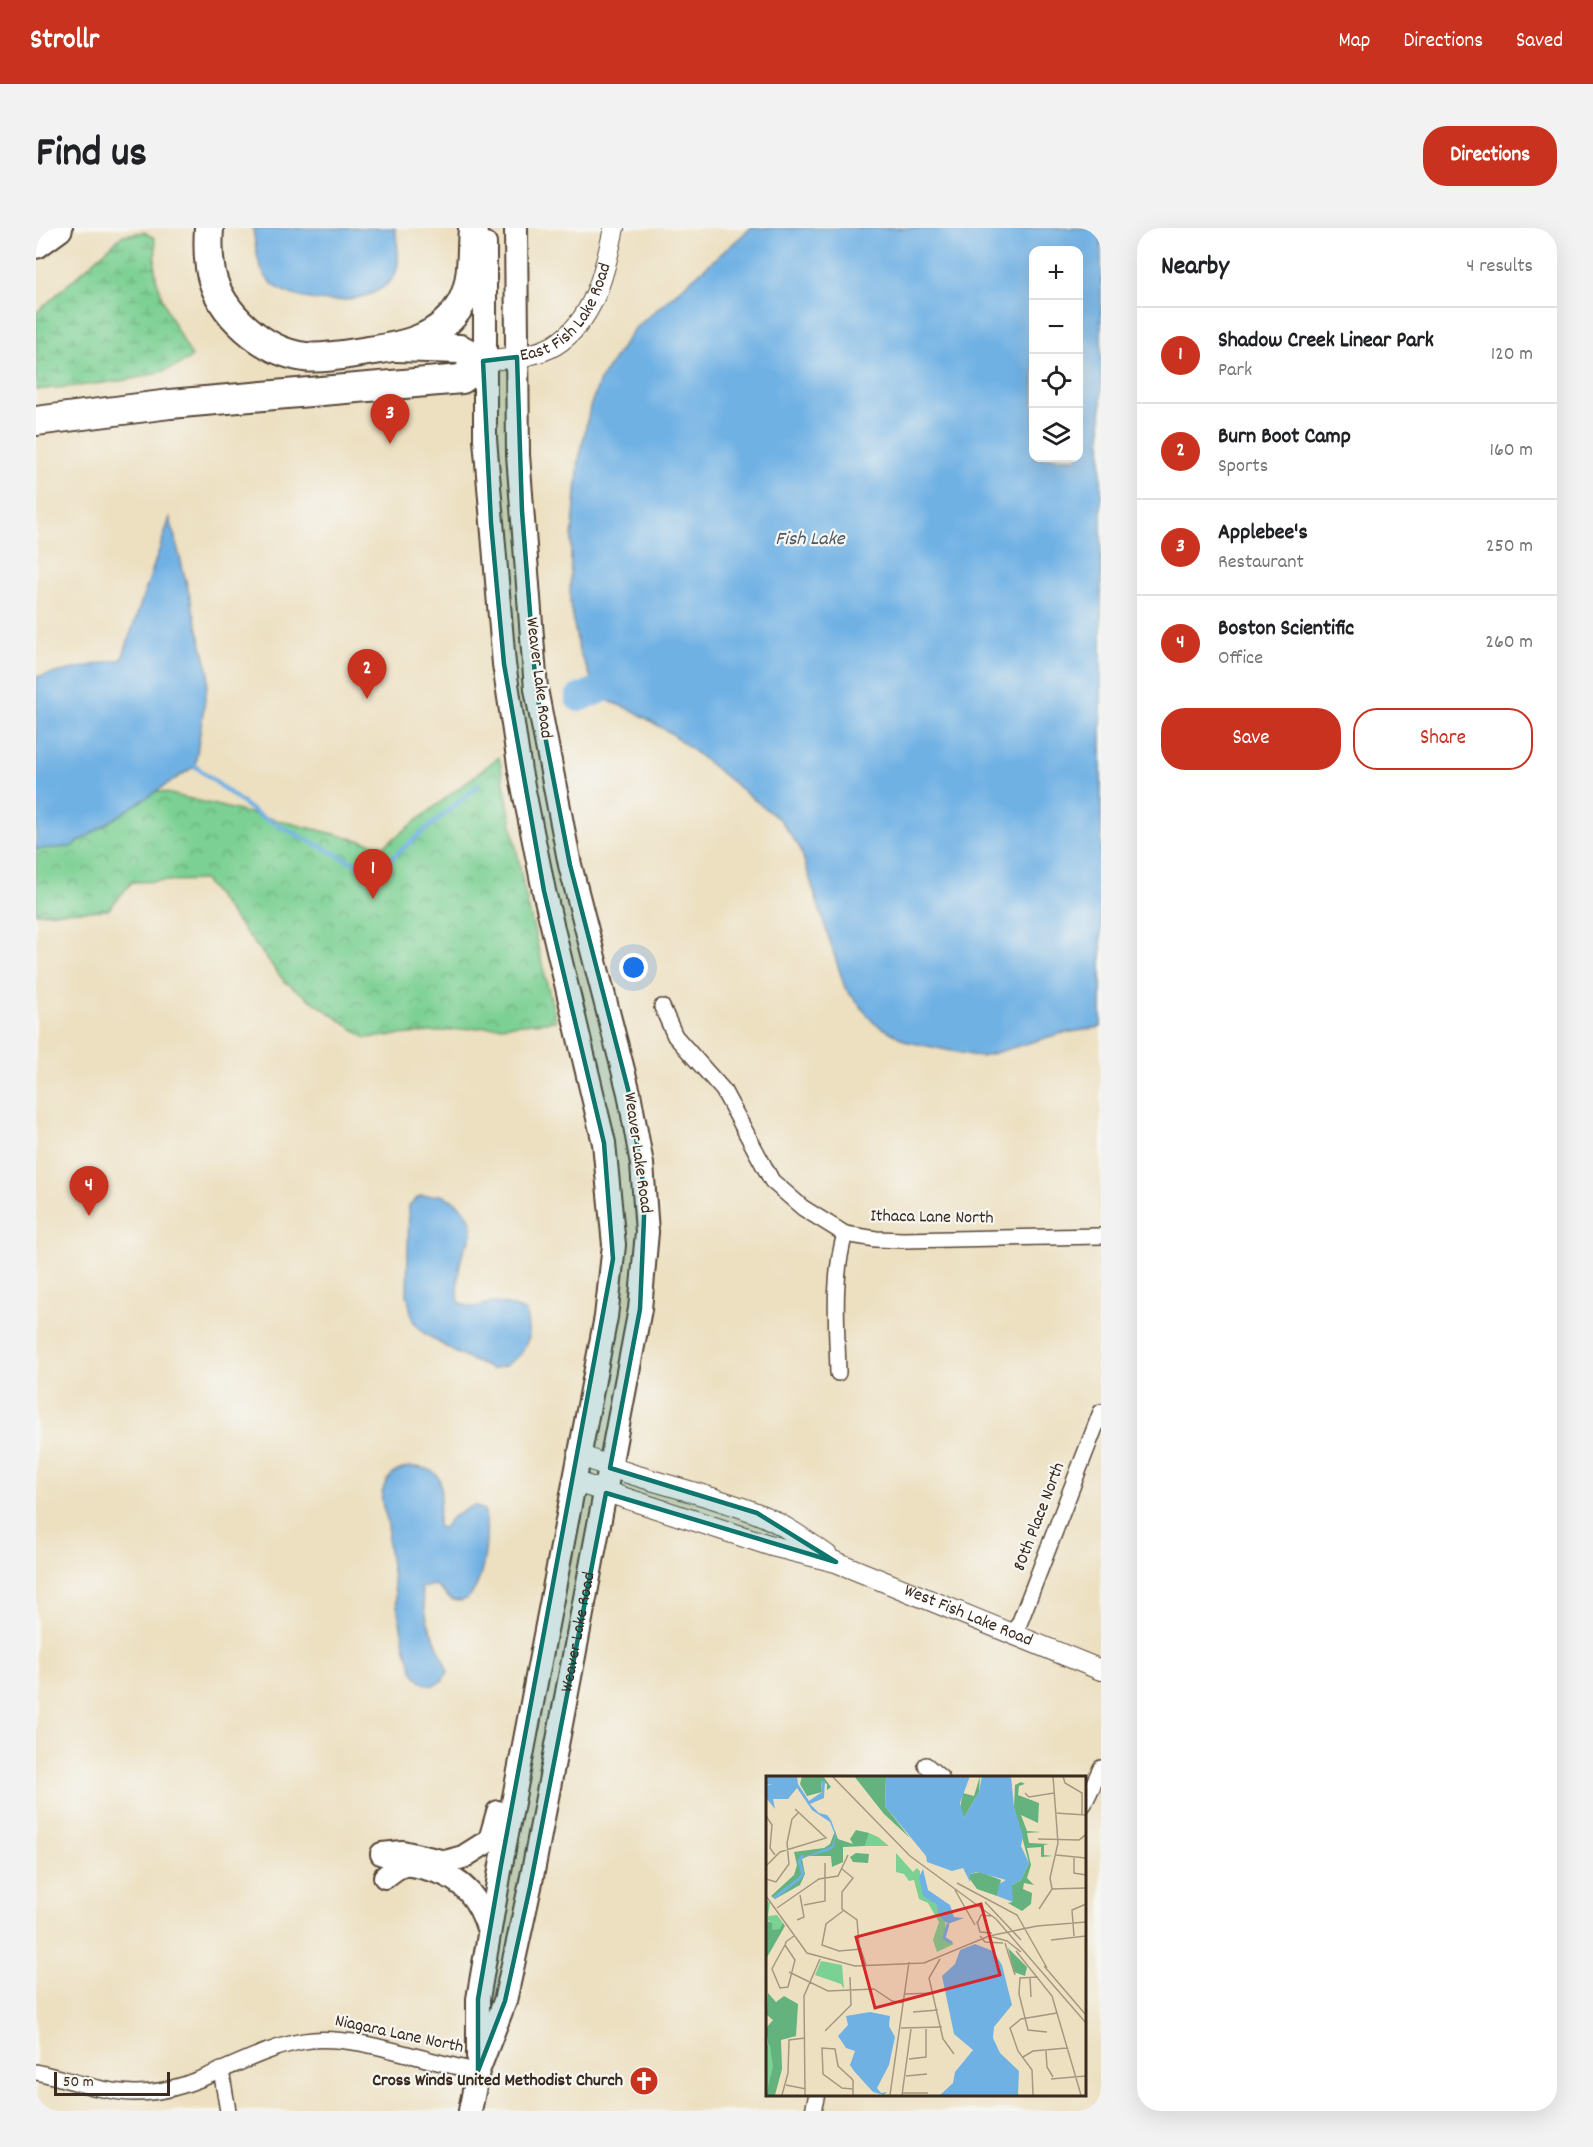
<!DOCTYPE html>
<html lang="en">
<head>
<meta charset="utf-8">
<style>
	:root { --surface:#fff; --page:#f2f2f2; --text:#202124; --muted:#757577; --line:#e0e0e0; --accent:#c8321e }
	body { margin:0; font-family:Dekko,sans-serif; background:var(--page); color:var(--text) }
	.controls { position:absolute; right:18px; top:18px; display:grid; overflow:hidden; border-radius:12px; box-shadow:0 6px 24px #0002 }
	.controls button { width:54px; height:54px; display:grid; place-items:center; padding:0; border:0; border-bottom:2px solid var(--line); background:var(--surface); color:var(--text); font:30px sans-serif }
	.scale { position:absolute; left:18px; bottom:15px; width:116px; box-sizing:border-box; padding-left:6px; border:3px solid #3b2a1e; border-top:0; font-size:16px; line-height:21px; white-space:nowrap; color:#3b2a1e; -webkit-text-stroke:4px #f6f6f2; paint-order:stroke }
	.you { position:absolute; left:598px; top:740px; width:21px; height:21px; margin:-15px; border:4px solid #fff; border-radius:50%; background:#1a73e8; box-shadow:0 0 0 9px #1a73e833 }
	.badge { display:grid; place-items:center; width:39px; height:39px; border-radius:50%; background:var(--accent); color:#fff; font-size:20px; font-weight:700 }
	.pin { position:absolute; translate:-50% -50px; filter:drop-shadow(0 2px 3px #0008) }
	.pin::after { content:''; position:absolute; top:32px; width:21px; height:18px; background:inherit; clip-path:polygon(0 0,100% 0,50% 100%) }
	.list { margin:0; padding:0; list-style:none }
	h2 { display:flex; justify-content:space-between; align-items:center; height:78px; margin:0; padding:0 24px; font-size:26px }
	h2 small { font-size:20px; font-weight:400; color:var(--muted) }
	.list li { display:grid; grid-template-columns:39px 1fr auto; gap:18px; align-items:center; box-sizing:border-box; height:96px; padding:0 24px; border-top:2px solid var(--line) }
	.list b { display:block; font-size:22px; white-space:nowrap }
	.list p { margin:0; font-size:20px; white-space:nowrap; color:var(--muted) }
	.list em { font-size:20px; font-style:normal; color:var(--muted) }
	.actions { display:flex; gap:12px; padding:18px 24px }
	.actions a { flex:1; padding:14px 0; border:2px solid var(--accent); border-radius:24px; text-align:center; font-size:21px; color:var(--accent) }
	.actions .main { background:var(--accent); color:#fff }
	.icon { flex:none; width:33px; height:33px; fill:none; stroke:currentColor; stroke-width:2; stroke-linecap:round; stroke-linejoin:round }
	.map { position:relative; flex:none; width:1065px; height:1883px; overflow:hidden; border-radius:24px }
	header { display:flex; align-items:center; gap:36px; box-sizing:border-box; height:84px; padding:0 30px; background:var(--accent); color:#fff }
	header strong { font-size:28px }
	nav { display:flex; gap:33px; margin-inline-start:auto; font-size:21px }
	.intro { display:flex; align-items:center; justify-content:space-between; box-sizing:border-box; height:144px; padding:0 36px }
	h1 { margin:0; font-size:42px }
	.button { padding:15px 27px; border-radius:24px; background:var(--accent); color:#fff; font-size:21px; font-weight:700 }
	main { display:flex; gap:36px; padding:0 36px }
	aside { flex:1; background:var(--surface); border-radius:24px; box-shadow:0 6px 24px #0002 }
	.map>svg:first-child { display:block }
</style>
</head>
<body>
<header>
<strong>Strollr</strong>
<nav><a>Map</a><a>Directions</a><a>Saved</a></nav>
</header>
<div class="intro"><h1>Find us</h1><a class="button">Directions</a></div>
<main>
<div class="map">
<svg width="1065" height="1883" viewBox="0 0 1065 1883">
	<defs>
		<pattern id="wetland-marsh" width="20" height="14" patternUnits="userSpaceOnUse" patternTransform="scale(1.5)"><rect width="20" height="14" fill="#7bd093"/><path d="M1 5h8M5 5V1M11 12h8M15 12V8" fill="none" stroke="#66a977"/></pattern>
		<pattern id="park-crowns" width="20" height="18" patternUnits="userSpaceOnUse" patternTransform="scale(1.5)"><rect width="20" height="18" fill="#7bd093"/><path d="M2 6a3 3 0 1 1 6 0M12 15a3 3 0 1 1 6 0" fill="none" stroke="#66a977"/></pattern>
	</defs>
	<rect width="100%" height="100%" fill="#f6f6f2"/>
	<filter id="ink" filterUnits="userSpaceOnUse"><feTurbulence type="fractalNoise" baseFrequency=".0167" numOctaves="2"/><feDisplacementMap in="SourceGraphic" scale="12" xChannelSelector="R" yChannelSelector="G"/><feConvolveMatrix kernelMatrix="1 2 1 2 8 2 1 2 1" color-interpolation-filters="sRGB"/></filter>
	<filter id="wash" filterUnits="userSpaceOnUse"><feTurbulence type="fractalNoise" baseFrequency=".008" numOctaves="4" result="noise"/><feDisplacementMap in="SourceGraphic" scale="24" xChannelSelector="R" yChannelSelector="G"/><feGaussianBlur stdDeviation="1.35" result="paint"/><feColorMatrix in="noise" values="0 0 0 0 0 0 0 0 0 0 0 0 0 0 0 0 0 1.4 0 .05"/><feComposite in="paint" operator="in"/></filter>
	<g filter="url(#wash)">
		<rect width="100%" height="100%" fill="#ede0c1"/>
		<path fill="url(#wetland-marsh)" stroke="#5b7d58" stroke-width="1.5" d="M 108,4 L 118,10 C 122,21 118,30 119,42 C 123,73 141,102 156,129 C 123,155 42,157 0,162 L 0,85 L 87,7 Z"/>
		<polygon fill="url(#park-crowns)" stroke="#5b7d58" stroke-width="1.5" points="463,529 488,661 520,793 330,810 249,754 168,652 96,654 72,682 0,685 0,575 73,551 348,618"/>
		<g fill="#70b1e4" stroke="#566e81" stroke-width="1.5" fill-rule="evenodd">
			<path d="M 217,0 L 359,0 C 361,14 366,38 357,50 C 334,81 253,80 230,49 C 221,38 219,14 217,0 Z"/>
			<path d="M 715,0 L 1065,0 L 1065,799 L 1023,806 L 945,829 L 872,814 L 838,795 L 809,760 L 764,620 L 745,593 L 636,506 L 598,483 L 573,473 L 557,454 L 543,423 L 534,375 L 535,320 L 543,232 L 554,179 L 564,152 L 597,102 ZM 1042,22 L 1042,230 L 998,230 L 998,22 Z"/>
			<polygon points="134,290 173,445 159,538 35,619 0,621 0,449 86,431"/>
			<path d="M 405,967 C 423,973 440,988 435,1009 C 434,1014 429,1017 428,1022 C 422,1037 421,1058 423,1074 C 441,1085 444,1074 461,1075 C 471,1076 481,1080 490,1084 L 493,1109 L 484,1127 L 469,1138 L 455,1141 L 420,1125 L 389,1106 L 377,1093 L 371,1066 L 373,977 L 384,968 Z"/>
			<path d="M 373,1239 C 421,1238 400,1272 402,1299 L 407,1300 L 415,1290 L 438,1277 L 448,1282 C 454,1299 449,1383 417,1372 C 411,1369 404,1361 399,1357 L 385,1360 L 391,1392 L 412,1444 L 405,1454 L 397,1458 C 390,1456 385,1455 381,1449 C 366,1427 356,1345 352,1315 C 351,1309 353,1303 352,1297 C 351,1286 344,1277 346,1266 C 349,1250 358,1242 373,1239 Z"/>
		</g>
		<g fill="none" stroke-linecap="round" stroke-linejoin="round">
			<polyline stroke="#70b1e4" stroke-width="4.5" points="159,538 222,587 338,645 443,557"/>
			<polyline stroke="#70b1e4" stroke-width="28" points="543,470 599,448"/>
		</g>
	</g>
	<g filter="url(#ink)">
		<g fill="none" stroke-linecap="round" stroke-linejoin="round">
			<g stroke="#564536" stroke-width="18">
				<g id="minor">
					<polyline points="626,779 639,808 687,862 736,953 767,980 809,1006 840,1011 867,1012 1065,1008"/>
					<path d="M 802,1145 C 801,1098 796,1051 809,1006"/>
					<polyline points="978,1409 1065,1184"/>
					<polyline points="890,1537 905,1550"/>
					<polyline points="1048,1576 1065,1540"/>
					<polyline points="185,1842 192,1883"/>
					<path d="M 0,1844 C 32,1851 65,1864 98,1865 C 158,1866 210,1823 268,1813 C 318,1804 390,1835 442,1843"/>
					<polyline points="777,1883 781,1866"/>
				</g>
			</g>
			<g stroke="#564536" stroke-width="22">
				<g id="tertiary">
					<path id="s1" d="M 447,133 C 470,130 499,129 519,117 C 559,92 569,42 578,0"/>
					<path d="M 542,1226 C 600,1252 661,1262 720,1285 C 746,1295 769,1312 791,1327"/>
					<path id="s2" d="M 537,1253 L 736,1318 L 800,1334 L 1065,1442"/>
				</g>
			</g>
			<g stroke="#564536" stroke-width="26">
				<g id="secondary">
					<polyline points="346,1626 366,1624 409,1634 427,1629 454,1612 462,1584"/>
					<path d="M 349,1649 C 354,1645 362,1638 369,1637 C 377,1636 387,1640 396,1642 C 428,1651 443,1671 453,1703"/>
					<polyline points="442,1828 442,1771 465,1637 570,1089 578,1017 568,915 508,663 484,543 468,436 449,211 449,16"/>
					<path id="s3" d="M 434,1883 L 442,1843 L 469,1773 L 494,1659 L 604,1081 L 611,1004 L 606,936 L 593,865 L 534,637 L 500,461 L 482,227 L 480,0"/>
				</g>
			</g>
			<g stroke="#564536" stroke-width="32">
				<g id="motorway">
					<path d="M 173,0 C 172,15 172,30 175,45 C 184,86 228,124 269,129 C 288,131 312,126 332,123 C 369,118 405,110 425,76 C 438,53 435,25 437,0"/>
					<polyline points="0,16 22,0"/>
					<polyline points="0,193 134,176 426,151 447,133 424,121 360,119"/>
				</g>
			</g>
			<use href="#minor" stroke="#fff" stroke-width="15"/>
			<use href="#tertiary" stroke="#fff" stroke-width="20"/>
			<use href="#secondary" stroke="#fff" stroke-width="22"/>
			<use href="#motorway" stroke="#fff" stroke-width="28"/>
		</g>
	</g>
	<path fill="#0f766e" fill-opacity="0.2" stroke="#0f766e" stroke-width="4.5" stroke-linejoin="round" d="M 481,129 L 486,283 L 500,461 L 534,637 L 593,865 L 609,967 L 604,1081 L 574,1240 L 721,1285 L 800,1334 L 570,1265 L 494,1659 L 469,1773 L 442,1843 L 442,1771 L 465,1637 L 577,1031 L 568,915 L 508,663 L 468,436 L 455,295 L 447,133 Z"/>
	<defs>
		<g id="church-disc" transform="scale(1.5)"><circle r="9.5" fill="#c8321e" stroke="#f6f6f2"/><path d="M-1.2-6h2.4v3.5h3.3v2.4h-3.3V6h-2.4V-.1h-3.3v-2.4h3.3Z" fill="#fff"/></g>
	</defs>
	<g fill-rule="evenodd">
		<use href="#church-disc" x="608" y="1853"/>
	</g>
	<g text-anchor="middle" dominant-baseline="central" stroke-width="4.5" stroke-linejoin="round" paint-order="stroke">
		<g font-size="18" fill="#3b2a1e" stroke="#f6f6f2">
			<text stroke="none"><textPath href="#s1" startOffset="105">East Fish Lake Road</textPath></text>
			<text transform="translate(502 450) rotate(83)">Weaver Lake Road</text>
			<text transform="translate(601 925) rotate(82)">Weaver Lake Road</text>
			<text transform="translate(896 990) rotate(1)">Ithaca Lane North</text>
			<text transform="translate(1004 1289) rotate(-69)">80th Place North</text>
			<text stroke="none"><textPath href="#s2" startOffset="418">West Fish Lake Road</textPath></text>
			<text stroke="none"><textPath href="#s3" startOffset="492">Weaver Lake Road</textPath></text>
			<text transform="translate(363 1807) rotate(12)">Niagara Lane North</text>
		</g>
		<g font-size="18" font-weight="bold" fill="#3b2a1e" stroke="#f6f6f2" text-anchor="end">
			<text x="587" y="1853">Cross Winds United Methodist Church</text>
		</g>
		<g font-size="20" font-style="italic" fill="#4e5963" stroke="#f6f6f2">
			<text x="774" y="312">Fish Lake</text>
		</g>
	</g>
	<g transform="translate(730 1548)">
		<rect width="320" height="320" fill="#ede0c1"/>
		<path d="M 103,57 L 112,61 L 123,70 L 99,70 Z" fill="#7bd093"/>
		<path d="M 36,0 L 57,0 L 65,11 L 61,14 L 61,8 L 55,5 L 56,16 L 41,20 L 34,8 ZM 88,0 L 120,0 L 119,30 L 144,62 L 118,38 ZM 214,0 L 213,16 L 198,42 L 194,32 L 197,17 L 208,20 ZM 255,6 L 259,8 L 253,10 L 252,19 L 273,27 L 272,47 L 255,39 L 261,55 L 275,56 L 261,57 L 263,67 L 283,68 L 278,69 L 278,79 L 287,80 L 275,81 L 275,71 L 261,72 L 265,89 L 261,102 L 268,109 L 258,107 L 257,113 L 266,117 L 265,128 L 256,135 L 242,127 L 246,126 L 246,109 L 255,104 L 263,87 L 248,31 L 249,9 ZM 90,54 L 103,57 L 99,70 L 77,71 L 77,86 L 66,91 L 65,80 L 42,80 L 36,83 L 39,98 L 34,109 L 9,123 L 5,120 L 28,99 L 31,89 L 28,76 L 58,72 L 64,68 L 69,55 L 72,63 L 87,68 L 84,63 ZM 90,77 L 103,78 L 102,87 L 87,86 L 84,81 ZM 214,96 L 235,104 L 231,120 L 211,113 L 203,102 L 204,98 ZM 1,145 L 7,147 L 6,154 L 17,147 L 19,150 L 0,183 ZM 242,172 L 261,191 L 259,200 L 248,196 ZM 2,217 L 10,226 L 18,220 L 32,228 L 30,260 L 15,264 L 16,293 L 9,319 L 0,319 L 4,280 L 0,252 L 7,244 L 1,239 Z" fill="#64b27d"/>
		<path d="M 0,124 L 4,127 L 2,140 L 11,139 L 17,147 L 14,153 L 6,154 L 6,147 L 2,144 L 0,155 ZM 0,269 L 4,269 L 7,291 L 0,319 Z" fill="#7bd093"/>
		<path d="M 130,77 L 147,96 L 151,92 L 154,95 L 154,104 L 179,142 L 180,162 L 188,168 L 171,176 L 167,164 L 173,146 L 162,127 L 153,123 L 148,104 L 143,105 L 138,98 L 130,96 ZM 55,185 L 76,189 L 78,213 L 75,208 L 49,199 Z" fill="#7bd093"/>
		<path d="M 0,0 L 31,0 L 32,8 L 43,25 L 56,16 L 55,5 L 59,5 L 58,22 L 44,28 L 53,37 L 61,39 L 65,44 L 70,58 L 68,71 L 62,75 L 33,83 L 66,70 L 69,59 L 64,46 L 46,34 L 31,12 L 22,23 L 7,23 L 9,33 L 1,23 L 0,10 L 6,8 L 0,9 ZM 120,0 L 204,0 L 194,27 L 198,42 L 213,16 L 216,0 L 245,0 L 248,31 L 257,60 L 255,70 L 263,87 L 255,104 L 246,109 L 247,126 L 231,120 L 233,108 L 240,104 L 211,96 L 204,98 L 204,106 L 197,92 L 186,95 L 161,86 L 160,80 L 119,30 ZM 157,93 L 162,114 L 184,129 L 188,141 L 198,142 L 182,148 L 174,141 L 170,128 L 157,120 L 153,101 ZM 209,168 L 227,175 L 236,189 L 246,229 L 228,251 L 227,262 L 234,277 L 253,295 L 252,319 L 174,319 L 187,307 L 189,296 L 207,274 L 188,258 L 176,200 L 189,188 L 194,174 ZM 104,236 L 124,240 L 123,250 L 129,261 L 123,289 L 111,312 L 115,317 L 121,316 L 118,319 L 107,316 L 88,295 L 84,289 L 89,275 L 80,272 L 72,260 L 82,249 L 80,240 Z" fill="#70b1e4"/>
		<path fill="none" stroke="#70b1e4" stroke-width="3" d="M 8,122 L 33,103 L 37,98 L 33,85 L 37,79M 182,148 L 178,162 L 186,167"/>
		<path fill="none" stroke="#a69780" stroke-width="1.5" d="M 66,0 L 144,80 L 230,143 L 320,247M 297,0 L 299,7 L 316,17 L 316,39M 259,17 L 263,21 L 288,17M 289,37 L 320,39M 0,40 L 6,49 L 4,72 L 9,79M 272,63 L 313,64 L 319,59 L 315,63M 290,79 L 320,82M 308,82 L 308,97 L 320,99M 0,90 L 14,76 L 60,62 L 29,33M 76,93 L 87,102 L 76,116 L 76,133 L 91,144 L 93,168 L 100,189M 0,103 L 10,106 L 23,88 L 21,67 L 26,43 L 32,37M 191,107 L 251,139 L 281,192M 286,113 L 284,102 L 292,67 L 287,0M 189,114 L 209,149M 0,120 L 41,177 L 89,190 L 158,187 L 223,160 L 271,150 L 320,146M 219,126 L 255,164M 38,129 L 59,125 L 59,87M 11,132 L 53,103 L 72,100 L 82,79M 273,133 L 286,113 L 320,112M 77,135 L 60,148 L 56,169 L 73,175 L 96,173M 31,144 L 38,141 L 34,119M 211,145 L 214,156 L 226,157M 211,148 L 215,139 L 225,140M 214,160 L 219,166 L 237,167M 223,160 L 241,165 L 255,176M 308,160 L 306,134 L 320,128M 285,164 L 320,160M 239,167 L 249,199M 19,169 L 29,184 L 22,211 L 14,212 L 6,193 L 9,187 L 19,169 L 20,166 L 21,165 L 28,160M 250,175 L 286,220 L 315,319M 174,183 L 163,202 L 177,263 L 188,278M 278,190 L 320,239M 23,196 L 62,215 L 108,213 L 126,225 L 138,227M 272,201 L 254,202 L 253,218 L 262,254 L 281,256M 264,202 L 265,221M 139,218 L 167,217M 147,236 L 172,234M 135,252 L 176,251M 59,255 L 85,229 L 84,201M 280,275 L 281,291 L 287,301M 257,281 L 267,275 L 301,272M 143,283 L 160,281 L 160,253M 140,300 L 161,298M 285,303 L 320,300M 20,309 L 40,313M 87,313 L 76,312 L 57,298 L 56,272 L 69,273 L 72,290 L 86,303 L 87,305 L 87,319M 137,317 L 162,317M 16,319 L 22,297 L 23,264 L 39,262M 39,319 L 38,220 L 54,183M 124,319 L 143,186M 136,319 L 145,253M 267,319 L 266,294 L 252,275 L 244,252 L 255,243 L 291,237"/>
		<path fill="#d62828" fill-opacity="0.15" stroke="#d62828" stroke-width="3" d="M 215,128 L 234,199 L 109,232 L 90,161 Z"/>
		<rect width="320" height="320" fill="none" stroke="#3b2a1e" stroke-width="3"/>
	</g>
</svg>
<div class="controls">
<button>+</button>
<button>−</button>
<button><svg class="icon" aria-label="locate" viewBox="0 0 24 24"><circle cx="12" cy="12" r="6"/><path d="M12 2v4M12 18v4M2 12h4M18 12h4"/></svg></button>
<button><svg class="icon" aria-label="layers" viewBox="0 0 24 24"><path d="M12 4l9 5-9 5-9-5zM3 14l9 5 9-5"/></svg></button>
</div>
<div class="scale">50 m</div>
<div class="you"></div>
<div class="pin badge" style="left:337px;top:671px">1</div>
<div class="pin badge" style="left:331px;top:471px">2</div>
<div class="pin badge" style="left:354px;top:216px">3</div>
<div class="pin badge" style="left:53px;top:988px">4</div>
</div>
<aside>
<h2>Nearby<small>4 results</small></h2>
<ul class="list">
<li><span class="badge">1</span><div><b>Shadow Creek Linear Park</b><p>Park</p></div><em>120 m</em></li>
<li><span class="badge">2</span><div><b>Burn Boot Camp</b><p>Sports</p></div><em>160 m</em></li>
<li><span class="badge">3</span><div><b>Applebee's</b><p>Restaurant</p></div><em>250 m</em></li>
<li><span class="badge">4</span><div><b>Boston Scientific</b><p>Office</p></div><em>260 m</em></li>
</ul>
<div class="actions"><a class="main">Save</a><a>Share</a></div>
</aside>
</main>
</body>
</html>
